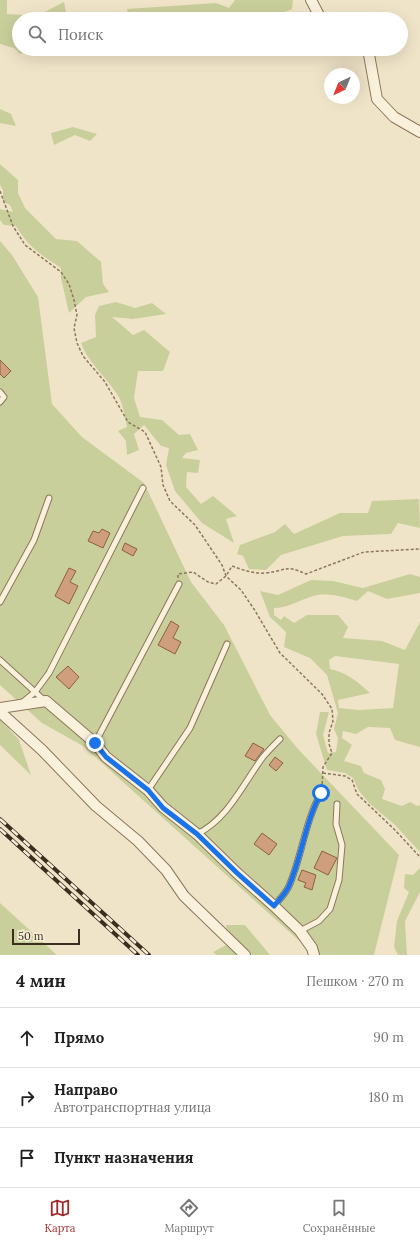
<!DOCTYPE html>
<html lang="ru">
<head>
<meta charset="utf-8">
<style>
	:root { --surface:#fff; --page:#f2f2f2; --text:#222; --muted:#767676; --line:#e0e0e0; --accent:#9e2a2b }
	body { margin:0; font-family:Lora,serif; background:var(--page); color:var(--text) }
	.compass { position:absolute; left:324px; top:68px; width:36px; height:36px; border-radius:50%; background:var(--surface); box-shadow:0 4px 16px #0002; rotate:223deg }
	.scale { position:absolute; left:12px; bottom:10px; width:68px; box-sizing:border-box; padding-left:4px; border:2px solid #3d2e20; border-top:0; font-size:11px; line-height:14px; white-space:nowrap; color:#3d2e20; -webkit-text-stroke:3px #f7eed8; paint-order:stroke }
	.stop { position:absolute; width:12px; height:12px; margin:-9px; border:3px solid #1a73e8; border-radius:50%; background:#fff }
	.stop.end { background:#1a73e8; border-color:#fff; box-shadow:0 1px 4px #0008 }
	.list { margin:0; padding:0; list-style:none }
	h2 { display:flex; justify-content:space-between; align-items:center; height:52px; margin:0; padding:0 16px; font-size:17px }
	h2 small { font-size:13px; font-weight:400; color:var(--muted) }
	.list li { display:grid; grid-template-columns:26px 1fr auto; gap:12px; align-items:center; box-sizing:border-box; height:60px; padding:0 16px; border-top:1px solid var(--line) }
	.list b { display:block; font-size:15px; white-space:nowrap }
	.list p { margin:0; font-size:13px; white-space:nowrap; color:var(--muted) }
	.list em { font-size:13px; font-style:normal; color:var(--muted) }
	.icon { flex:none; width:22px; height:22px; fill:none; stroke:currentColor; stroke-width:2; stroke-linecap:round; stroke-linejoin:round }
	.map { position:relative; flex:none; width:420px; height:955px; overflow:hidden }
	.search { position:absolute; background:var(--surface); box-shadow:0 4px 16px #0002; left:12px; right:12px; top:12px; height:44px; display:flex; align-items:center; gap:10px; box-sizing:border-box; padding:0 14px; border-radius:22px; color:var(--muted); font-size:15px }
	.sheet { height:232px; background:var(--surface) }
	nav { display:flex; justify-content:space-around; align-items:center; box-sizing:border-box; height:56px; border-top:1px solid var(--line); background:var(--surface); font-size:11px; color:var(--muted) }
	nav a { display:grid; justify-items:center; gap:2px }
	nav .on { color:var(--accent) }
	.map>svg:first-child { display:block }
</style>
</head>
<body>
<div class="map">
<svg width="420" height="955" viewBox="0 0 420 955">
	<rect width="100%" height="100%" fill="#f0e4c8"/>
	<g fill="#c9cf9b" fill-rule="evenodd">
		<polygon points="0,0 7,0 7,14 37,16 64,2 67,17 90,14 97,19 19,19 19,49 31,49 20,54 14,48 0,44"/>
		<polygon points="235,0 293,0 292,9 268,19 247,19 244,14 238,19 129,19 127,9 216,3 229,8"/>
		<polygon points="0,109 11,114 16,126 0,123"/>
		<polygon points="73,127 97,134 90,141 75,135 54,145 51,133"/>
		<path d="M 0,164 L 18,180 L 18,193 L 25,208 L 56,239 L 77,241 L 101,262 L 103,284 L 109,292 L 86,297 L 69,313 L 61,278 L 61,268 C 39,253 30,249 16,226 L 4,225 L 0,220 L 0,209 L 13,212 L 10,205 L 3,202 L 3,190 L 0,185 Z"/>
		<polygon points="0,241 12,255 38,297 52,404 82,437 144,483 191,582 224,625 270,715 298,749 399,855 374,955 315,955 83,746 42,723 0,685"/>
		<path d="M 116,302 L 135,308 L 152,303 L 166,314 L 133,319 L 112,317 L 133,335 L 144,330 L 170,352 L 163,371 L 138,371 L 134,398 L 140,417 L 162,420 L 179,435 L 190,434 L 198,450 L 186,453 L 182,458 L 200,460 L 198,473 L 187,472 L 186,487 L 201,504 L 213,496 L 237,516 L 226,519 L 234,543 L 202,523 L 175,491 L 166,465 L 169,448 L 161,446 L 144,425 L 134,434 L 139,450 L 127,455 L 126,441 L 118,431 L 127,427 C 125,417 123,403 117,394 C 106,377 87,361 81,343 L 96,337 L 95,315 L 99,306 Z"/>
		<polygon points="419,499 420,528 398,523 391,534 343,536 281,555 266,570 249,569 243,556 237,554 240,545 275,532 285,524 294,534 340,513 368,513 372,501"/>
		<path d="M 410,574 L 420,577 L 420,593 L 387,599 L 368,591 L 357,601 C 343,597 328,592 313,596 C 300,600 288,608 274,608 L 274,615 L 281,620 L 284,616 L 294,623 L 307,615 L 338,615 L 348,627 L 343,638 L 382,641 L 405,650 L 420,622 L 420,747 L 395,740 L 390,728 L 368,727 L 356,734 L 343,731 L 342,738 L 352,745 L 344,761 L 361,766 L 364,773 L 381,780 L 385,789 L 382,799 L 402,806 L 410,802 L 417,806 L 420,805 L 420,852 L 395,825 L 369,803 L 359,791 L 353,778 L 345,773 L 327,770 L 316,734 L 320,712 L 329,712 L 323,735 L 328,753 L 336,752 L 338,738 L 334,729 L 338,713 L 327,675 L 310,658 L 284,647 L 286,632 L 270,617 L 260,591 L 278,595 L 311,580 L 333,581 L 363,588 ZM 335,656 L 399,664 L 393,708 L 359,710 L 339,708 L 338,700 L 370,693 C 358,682 346,672 330,669 L 329,660 Z"/>
		<polygon points="0,719 19,740 31,775 0,745"/>
		<polygon points="420,868 420,892 405,921 407,955 398,955 394,947 397,921 409,892 404,888 405,874 413,875"/>
		<polygon points="0,903 57,955 0,955"/>
		<polygon points="226,925 245,925 270,955 217,955 213,952 228,944"/>
	</g>
	<g fill="#cf9f7d" stroke="#8d5f41">
		<polygon points="0,360 11,371 4,378 0,374"/>
		<polygon points="102,529 110,533 103,548 88,541 93,531 99,533"/>
		<polygon points="125,543 137,549 133,556 122,550"/>
		<polygon points="69,568 76,571 70,582 78,586 69,604 55,596"/>
		<polygon points="171,621 179,626 173,638 181,642 175,654 158,645"/>
		<polygon points="68,666 79,677 69,689 56,677"/>
		<polygon points="253,743 264,749 255,761 245,756"/>
		<polygon points="275,757 283,763 276,771 269,765"/>
		<polygon points="262,833 277,844 269,855 254,844"/>
		<polygon points="322,851 337,858 328,875 314,868"/>
		<polygon points="302,870 316,875 312,890 304,887 306,883 298,880"/>
	</g>
	<g fill="none" stroke-linecap="round" stroke-linejoin="round">
		<g stroke="#8d765c" stroke-width="7">
			<g id="lane">
				<polyline points="0,392 4,397 0,402"/>
				<polyline points="0,602 34,540 49,498"/>
				<polyline points="0,660 45,701"/>
				<polyline points="23,702 35,692 49,673 143,488"/>
				<polyline points="95,743 179,584"/>
				<polyline points="148,790 190,728 227,644"/>
				<path d="M 197,834 C 228,819 243,784 263,757 C 268,751 274,745 280,739"/>
				<path d="M 274,906 C 279,900 286,893 289,886 C 302,856 305,821 321,793"/>
				<polyline points="300,931 319,921 330,909 339,880 342,845 336,824 337,804"/>
			</g>
		</g>
		<g stroke="#8d765c" stroke-width="12">
			<g id="street">
				<polyline points="311,0 321,19"/>
				<polyline points="368,49 377,99 394,117 420,132"/>
				<polyline points="0,708 46,701 95,743 106,757 148,790 163,807 197,834 237,873 274,906 300,931 312,948 314,955"/>
				<polyline points="0,712 42,750 96,806 138,841 166,870 184,896 245,955"/>
			</g>
		</g>
		<g stroke="#8d765c" stroke-width="1.5" stroke-dasharray="3 2" stroke-linecap="butt">
			<polyline points="0,191 13,226 25,245 61,272 69,284 74,300 77,315 74,328 77,343 83,356 105,382 128,422 145,432 161,467 163,485 170,501 195,525 222,565 226,576 241,590 254,609 280,653 322,694 332,709 333,721 329,733 329,744 332,753 323,767 322,787"/>
			<path d="M 178,578 L 178,574 L 193,572 L 208,582 L 216,584 L 226,576 L 232,566 C 243,570 254,574 266,573 C 286,571 285,564 306,574 L 364,552 L 420,549"/>
			<polyline points="323,773 345,776 352,780 357,794 394,829 420,857"/>
		</g>
		<use href="#lane" stroke="#faf1dc" stroke-width="5"/>
		<use href="#street" stroke="#faf1dc" stroke-width="10"/>
		<g stroke="#3d2e20" stroke-width="4">
			<g id="rail">
				<polyline points="0,819 149,955"/>
				<polyline points="0,829 138,955"/>
			</g>
		</g>
		<use href="#rail" stroke="#f7eed8" stroke-width="2.5" stroke-dasharray="8" stroke-linecap="butt"/>
	</g>
	<g fill="none" stroke-linecap="round" stroke-linejoin="round">
		<path stroke="#1a73e8" stroke-width="5" d="M 95,743 L 106,757 L 148,790 L 163,808 L 197,834 L 237,873 L 274,906 C 279,900 286,893 289,886 C 302,856 305,822 321,793"/>
	</g>
</svg>
<svg class="compass" viewBox="-18 -18 36 36"><path d="M0-13l5 13h-10z" fill="#e53935"/><path d="M0 13l5-13h-10z" fill="#767676"/></svg>
<div class="scale">50 m</div>
<div class="stop" style="left:321px;top:793px"></div>
<div class="stop end" style="left:95px;top:743px"></div>
<div class="search"><svg class="icon" aria-label="search" viewBox="0 0 24 24"><circle cx="10" cy="10" r="6"/><path d="M15 15l6 6"/></svg>Поиск</div>
</div>
<section class="sheet">
<h2>4 мин<small>Пешком · 270 m</small></h2>
<ul class="list">
<li><svg class="icon" aria-label="ahead" viewBox="0 0 24 24"><path d="M12 20V5M6 11l6-6 6 6"/></svg><div><b>Прямо</b></div><em>90 m</em></li>
<li><svg class="icon" aria-label="right" viewBox="0 0 24 24"><path d="M7 20v-9h11M14 6l5 5-5 5"/></svg><div><b>Направо</b><p>Автотранспортная улица</p></div><em>180 m</em></li>
<li><svg class="icon" aria-label="arrive" viewBox="0 0 24 24"><path d="M6 21V4h12l-3 4 3 4H6"/></svg><div><b>Пункт назначения</b></div></li>
</ul>
</section>
<nav>
<a class="on"><svg class="icon" aria-label="map" viewBox="0 0 24 24"><path d="M3 6l6-2 6 2 6-2v14l-6 2-6-2-6 2zM9 4v14M15 6v14"/></svg>Карта</a>
<a><svg class="icon" aria-label="directions" viewBox="0 0 24 24"><path d="M12 3l9 9-9 9-9-9zM9 14v-3h6M13 9l2 2-2 2"/></svg>Маршрут</a>
<a><svg class="icon" aria-label="saved" viewBox="0 0 24 24"><path d="M7 4h10v16l-5-4-5 4z"/></svg>Сохранённые</a>
</nav>
</body>
</html>
